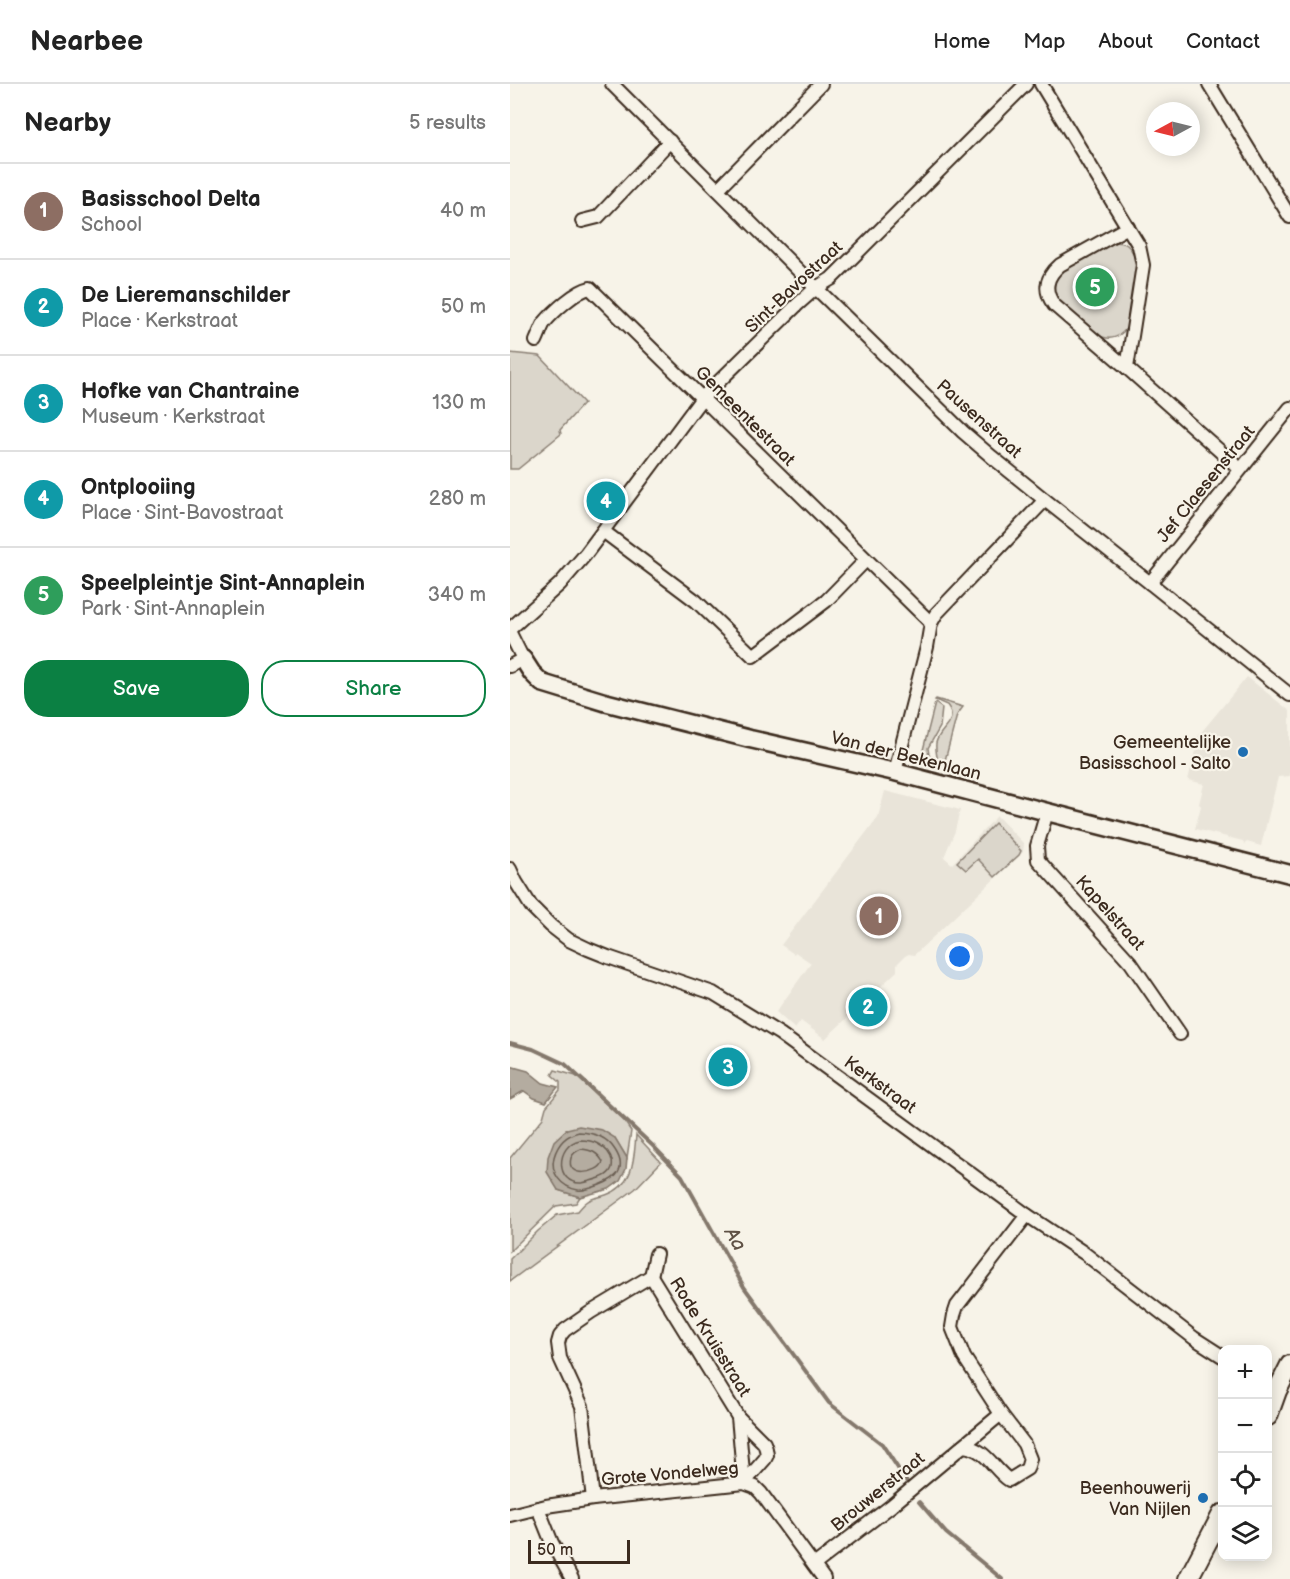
<!DOCTYPE html>
<html lang="en">
<head>
<meta charset="utf-8">
<style>
	:root { --surface:#fff; --page:#f6f6f6; --text:#222; --muted:#767676; --line:#e0e0e0; --accent:#0b8043 }
	body { margin:0; font-family:"Balsamiq Sans",sans-serif; background:var(--page); color:var(--text) }
	.controls { position:absolute; right:18px; bottom:18px; display:grid; overflow:hidden; border-radius:12px; box-shadow:0 3px 15px #0003 }
	.controls button { width:54px; height:54px; display:grid; place-items:center; padding:0; border:0; border-bottom:2px solid var(--line); background:var(--surface); color:var(--text); font:30px sans-serif }
	.compass { position:absolute; left:636px; top:18px; width:54px; height:54px; border-radius:50%; background:var(--surface); box-shadow:0 3px 15px #0003; rotate:263deg }
	.scale { position:absolute; left:18px; bottom:15px; width:102px; box-sizing:border-box; padding-left:6px; border:3px solid #3b2a1e; border-top:0; font-size:16px; line-height:21px; white-space:nowrap; color:#3b2a1e; -webkit-text-stroke:4px #f7f3e8; paint-order:stroke }
	.you { position:absolute; left:450px; top:873px; width:21px; height:21px; margin:-15px; border:4px solid #fff; border-radius:50%; background:#1a73e8; box-shadow:0 0 0 9px #1a73e833 }
	.badge { display:grid; place-items:center; width:39px; height:39px; border-radius:50%; background:var(--accent); color:#fff; font-size:20px; font-weight:700 }
	.pin { position:absolute; translate:-50% -50%; border:3px solid #fff; box-shadow:0 2px 6px #0006 }
	.list { margin:0; padding:0; list-style:none }
	h2 { display:flex; justify-content:space-between; align-items:center; height:78px; margin:0; padding:0 24px; font-size:26px }
	h2 small { font-size:20px; font-weight:400; color:var(--muted) }
	.list li { display:grid; grid-template-columns:39px 1fr auto; gap:18px; align-items:center; box-sizing:border-box; height:96px; padding:0 24px; border-top:2px solid var(--line) }
	.list b { display:block; font-size:22px; white-space:nowrap }
	.list p { margin:0; font-size:20px; white-space:nowrap; color:var(--muted) }
	.list em { font-size:20px; font-style:normal; color:var(--muted) }
	.actions { display:flex; gap:12px; padding:18px 24px }
	.actions a { flex:1; padding:14px 0; border:2px solid var(--accent); border-radius:24px; text-align:center; font-size:21px; color:var(--accent) }
	.actions .main { background:var(--accent); color:#fff }
	.icon { flex:none; width:33px; height:33px; fill:none; stroke:currentColor; stroke-width:2; stroke-linecap:round; stroke-linejoin:round }
	.map { position:relative; flex:none; width:780px; height:1495px; overflow:hidden }
	header { display:flex; align-items:center; gap:36px; box-sizing:border-box; height:84px; padding:0 30px; background:var(--surface); border-bottom:2px solid var(--line) }
	header strong { font-size:28px }
	nav { display:flex; gap:33px; margin-inline-start:auto; font-size:21px }
	main { display:flex }
	aside { flex:1; background:var(--surface) }
	.map>svg:first-child { display:block }
</style>
</head>
<body>
<header>
<strong>Nearbee</strong>
<nav><a>Home</a><a>Map</a><a>About</a><a>Contact</a></nav>
</header>
<main>
<aside>
<h2>Nearby<small>5 results</small></h2>
<ul class="list">
<li><span class="badge" style="background:#8d6e63">1</span><div><b>Basisschool Delta</b><p>School</p></div><em>40 m</em></li>
<li><span class="badge" style="background:#0f9aa8">2</span><div><b>De Lieremanschilder</b><p>Place · Kerkstraat</p></div><em>50 m</em></li>
<li><span class="badge" style="background:#0f9aa8">3</span><div><b>Hofke van Chantraine</b><p>Museum · Kerkstraat</p></div><em>130 m</em></li>
<li><span class="badge" style="background:#0f9aa8">4</span><div><b>Ontplooiing</b><p>Place · Sint-Bavostraat</p></div><em>280 m</em></li>
<li><span class="badge" style="background:#2e9e5b">5</span><div><b>Speelpleintje Sint-Annaplein</b><p>Park · Sint-Annaplein</p></div><em>340 m</em></li>
</ul>
<div class="actions"><a class="main">Save</a><a>Share</a></div>
</aside>
<div class="map">
<svg width="780" height="1495" viewBox="0 0 780 1495">
	<rect width="100%" height="100%" fill="#f7f3e8"/>
	<filter id="ink" filterUnits="userSpaceOnUse"><feTurbulence type="fractalNoise" baseFrequency=".0167" numOctaves="2"/><feDisplacementMap in="SourceGraphic" scale="12" xChannelSelector="R" yChannelSelector="G"/><feConvolveMatrix kernelMatrix="1 2 1 2 8 2 1 2 1" color-interpolation-filters="sRGB"/></filter>
	<g filter="url(#ink)">
		<g fill="#e9e4d9">
			<polygon points="737,593 780,627 780,692 768,693 751,762 737,758 734,760 733,757 721,754 718,756 717,753 685,745 691,722 689,720 694,700 678,696 689,651"/>
			<polygon points="375,707 450,726 445,747 434,773 442,780 487,732 514,760 513,768 404,871 399,870 395,872 387,880 387,887 315,955 291,937 285,945 266,928 301,879 285,868 284,870 271,861 368,733"/>
		</g>
		<g fill="#dbd6cb" stroke="#8b8074" stroke-width="1.5">
			<path d="M 602,158 C 607,158 613,158 617,161 C 634,175 623,217 621,237 C 604,268 585,251 566,234 C 558,226 548,220 545,210 C 543,202 546,194 551,188 C 558,180 591,164 602,158 Z"/>
			<polygon points="0,269 30,272 74,319 50,346 51,350 8,385 0,385"/>
			<path d="M 426,615 L 453,623 L 447,631 L 433,684 L 429,684 C 428,675 425,668 426,659 C 429,644 450,638 437,621 L 425,616 Z"/>
			<polygon points="425,619 432,624 430,643 418,664 419,671 424,676 425,683 403,677 404,673 411,674"/>
			<polygon points="485,739 511,767 509,771 485,793 468,775 456,786 447,778"/>
			<polygon points="45,986 66,992 114,1037 121,1047 117,1074 105,1054 48,1106 70,1113 66,1119 46,1122 0,1167 0,1074 33,1034 36,1023 50,1006 50,998 42,991"/>
			<path d="M 126,1051 L 151,1078 L 125,1105 L 0,1197 L 0,1175 L 28,1147 L 47,1131 L 68,1127 C 79,1113 81,1116 96,1111 C 124,1101 124,1075 126,1051 Z"/>
		</g>
		<g fill="#b4aca0" stroke="#84786c" stroke-width="1.5">
			<polygon points="0,982 18,987 33,999 48,1003 36,1018 24,1014 14,1007 0,1015"/>
			<polygon points="69,1042 92,1046 105,1054 117,1074 116,1085 110,1097 99,1105 70,1113 48,1106 37,1088 38,1073 44,1057 57,1045"/>
		</g>
		<g fill="none" stroke-linecap="round" stroke-linejoin="round">
			<g stroke="#6b5e52" stroke-width="1.5">
				<path d="M 69,1048 C 85,1049 97,1053 105,1066 C 120,1089 101,1098 81,1104 C 77,1105 72,1107 68,1106 C 51,1103 40,1089 44,1073 C 48,1059 56,1051 69,1048 Z"/>
				<path d="M 70,1056 C 76,1056 83,1057 88,1060 C 103,1068 110,1087 90,1094 C 84,1096 77,1098 72,1099 C 45,1101 45,1061 70,1056 Z"/>
				<path d="M 71,1065 C 82,1066 88,1069 93,1078 C 89,1090 55,1095 61,1074 C 63,1069 66,1067 71,1065 Z"/>
			</g>
			<g stroke="#84786c" stroke-width="4">
				<polyline points="0,959 23,965 55,980 143,1062 172,1092 234,1203 319,1319 372,1360 397,1398"/>
				<polyline points="409,1418 436,1449 492,1495"/>
			</g>
			<g stroke="#3b2a1e" stroke-width="16">
				<g id="street">
					<polyline points="102,0 306,204 453,348 482,373 535,416 640,499 780,611"/>
					<polyline points="531,0 629,162 633,181 617,284"/>
					<polyline points="699,0 780,133"/>
					<polyline points="208,105 311,0"/>
					<polyline points="72,137 88,133 160,57"/>
					<path d="M 618,143 L 550,181 C 536,193 533,206 544,221 L 617,284 L 730,385"/>
					<path d="M 26,257 C 29,251 31,244 34,239 C 44,227 66,207 80,204 L 421,539"/>
					<polyline points="93,447 186,517 243,572 316,517 356,476"/>
					<polyline points="640,499 780,324"/>
					<polyline points="0,545 50,500 75,471 192,314 288,220 306,204 321,195 516,0"/>
					<polyline points="0,549 13,575 0,582"/>
					<polyline points="385,688 417,563 421,539 426,530 535,416"/>
					<polyline points="537,728 527,762 528,776 621,879 670,950"/>
					<polyline points="0,785 6,798 21,822 41,842 59,856 78,865 98,873 203,909 270,950 517,1131 574,1169 684,1254 712,1272"/>
					<polyline points="141,1192 146,1170"/>
					<polyline points="228,1333 234,1399"/>
					<path d="M 453,1362 C 476,1364 483,1385 499,1396 L 517,1385 L 520,1375 L 514,1360 L 491,1330"/>
					<polyline points="83,1415 72,1322 50,1274 48,1259 50,1252 55,1246 81,1228 141,1192 228,1333 254,1359 256,1365 257,1371 255,1375 234,1399"/>
					<polyline points="28,1424 42,1459 62,1495"/>
					<polyline points="0,1431 36,1422 83,1415 234,1399 245,1403 251,1409 314,1495"/>
					<polyline points="304,1481 381,1422 491,1330 454,1273 442,1243 444,1231 447,1222 517,1131"/>
				</g>
			</g>
			<g stroke="#3b2a1e" stroke-width="21">
				<polyline id="secondary" points="13,575 22,589 32,599 94,618 240,655 385,688 537,728 780,790"/>
			</g>
			<g stroke="#3b2a1e" stroke-width="22">
				<g id="primary">
					<polyline points="758,1332 767,1307 780,1281"/>
					<polyline points="678,1495 712,1430"/>
				</g>
			</g>
			<use href="#street" stroke="#f7f3e8" stroke-width="12"/>
			<use href="#secondary" stroke="#f7f3e8" stroke-width="16"/>
			<use href="#primary" stroke="#f7f3e8" stroke-width="18"/>
		</g>
	</g>
	<g fill="#1f6fb2" stroke="#f7f3e8" stroke-width="2">
		<circle cx="733" cy="668" r="6"/>
		<circle cx="693" cy="1414" r="6"/>
	</g>
	<g text-anchor="middle" dominant-baseline="central" stroke-width="4.5" stroke-linejoin="round" paint-order="stroke">
		<g font-size="18" fill="#3b2a1e" stroke="#f7f3e8">
			<text transform="translate(284 203) rotate(-43)">Sint-Bavostraat</text>
			<text transform="translate(235 332) rotate(45)">Gemeentestraat</text>
			<text transform="translate(469 335) rotate(42)">Pausenstraat</text>
			<text transform="translate(696 400) rotate(-51)">Jef Claesenstraat</text>
			<text transform="translate(396 672) rotate(14)">Van der Bekenlaan</text>
			<text transform="translate(600 829) rotate(48)">Kapelstraat</text>
			<text transform="translate(370 1001) rotate(36)">Kerkstraat</text>
			<text transform="translate(200 1253) rotate(58)">Rode Kruisstraat</text>
			<text transform="translate(160 1390) rotate(-5)">Grote Vondelweg</text>
			<text transform="translate(368 1408) rotate(-39)">Brouwerstraat</text>
		</g>
		<g font-size="18" fill="#3b2a1e" stroke="#f7f3e8" text-anchor="end">
			<text x="721" y="658">Gemeentelijke<tspan x="721" dy="21">Basisschool - Salto</tspan></text>
			<text x="681" y="1404">Beenhouwerij<tspan x="681" dy="21">Van Nijlen</tspan></text>
		</g>
		<g font-size="20" font-style="italic" fill="#5f5145" stroke="#f7f3e8">
			<text transform="translate(225 1155) rotate(61)">Aa</text>
		</g>
	</g>
</svg>
<div class="controls">
<button>+</button>
<button>−</button>
<button><svg class="icon" aria-label="locate" viewBox="0 0 24 24"><circle cx="12" cy="12" r="6"/><path d="M12 2v4M12 18v4M2 12h4M18 12h4"/></svg></button>
<button><svg class="icon" aria-label="layers" viewBox="0 0 24 24"><path d="M12 4l9 5-9 5-9-5zM3 14l9 5 9-5"/></svg></button>
</div>
<svg class="compass" viewBox="-18 -18 36 36"><path d="M0-13l5 13h-10z" fill="#e53935"/><path d="M0 13l5-13h-10z" fill="#767676"/></svg>
<div class="scale">50 m</div>
<div class="you"></div>
<div class="pin badge" style="left:369px;top:832px;background:#8d6e63">1</div>
<div class="pin badge" style="left:358px;top:923px;background:#0f9aa8">2</div>
<div class="pin badge" style="left:218px;top:983px;background:#0f9aa8">3</div>
<div class="pin badge" style="left:96px;top:417px;background:#0f9aa8">4</div>
<div class="pin badge" style="left:585px;top:203px;background:#2e9e5b">5</div>
</div>
</main>
</body>
</html>
